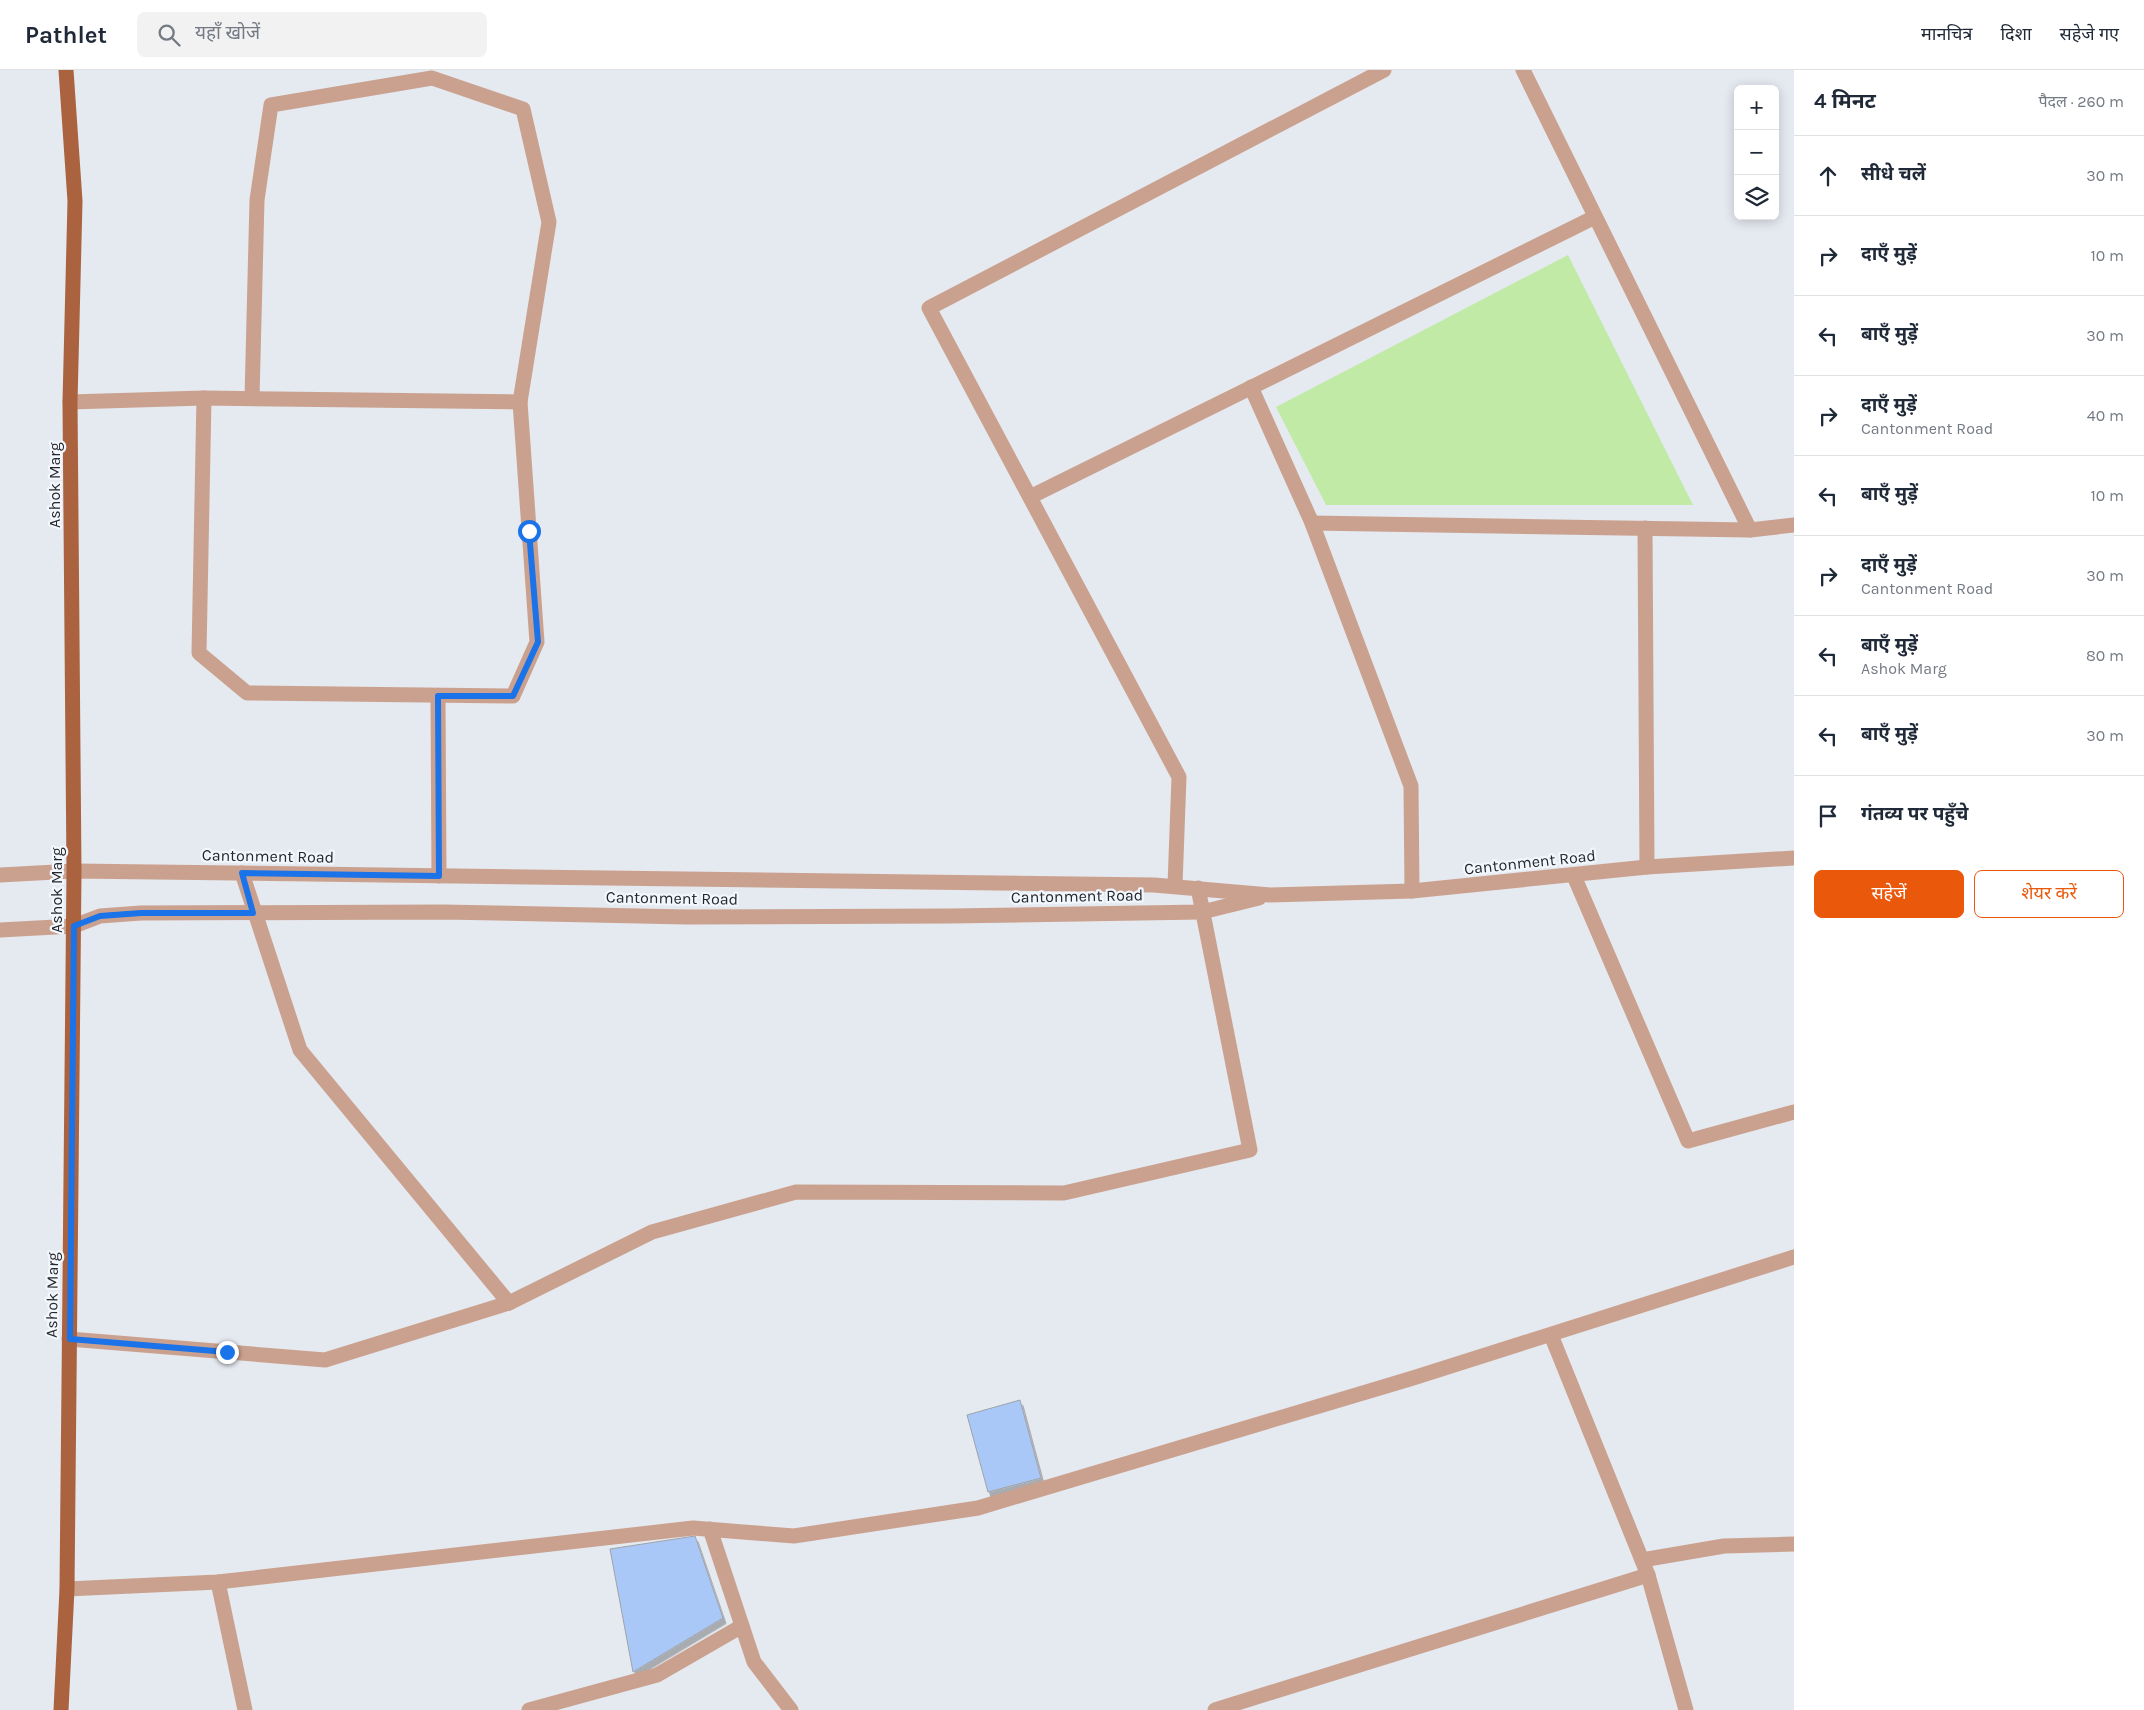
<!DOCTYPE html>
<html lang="hi">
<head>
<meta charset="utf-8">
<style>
	:root { --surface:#fff; --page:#f2f2f3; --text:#1f2937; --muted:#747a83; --line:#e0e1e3; --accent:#ea580c }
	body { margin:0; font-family:Karla,"Noto Sans Devanagari",sans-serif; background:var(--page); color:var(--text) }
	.controls { position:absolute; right:15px; top:15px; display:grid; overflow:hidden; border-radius:8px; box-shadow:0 2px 12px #0003 }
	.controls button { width:45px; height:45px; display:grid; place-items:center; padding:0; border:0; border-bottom:1px solid var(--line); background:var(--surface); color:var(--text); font:25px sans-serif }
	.stop { position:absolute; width:15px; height:15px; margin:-11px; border:4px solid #1a73e8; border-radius:50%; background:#fff }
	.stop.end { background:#1a73e8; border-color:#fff; box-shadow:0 1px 5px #0008 }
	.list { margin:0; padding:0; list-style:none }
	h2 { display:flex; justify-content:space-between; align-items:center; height:65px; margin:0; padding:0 20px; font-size:21px }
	h2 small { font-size:16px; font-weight:400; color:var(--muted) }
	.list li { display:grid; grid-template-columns:32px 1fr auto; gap:15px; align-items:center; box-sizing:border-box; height:80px; padding:0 20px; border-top:1px solid var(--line) }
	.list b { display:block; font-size:19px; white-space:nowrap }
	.list p { margin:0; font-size:16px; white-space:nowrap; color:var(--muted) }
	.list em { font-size:16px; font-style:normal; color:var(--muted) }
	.actions { display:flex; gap:10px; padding:15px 20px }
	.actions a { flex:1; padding:11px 0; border:1px solid var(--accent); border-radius:8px; text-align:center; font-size:18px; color:var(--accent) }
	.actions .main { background:var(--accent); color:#fff }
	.icon { flex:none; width:28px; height:28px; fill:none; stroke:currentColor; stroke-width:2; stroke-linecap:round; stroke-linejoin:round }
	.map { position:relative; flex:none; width:1794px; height:1640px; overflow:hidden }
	header { display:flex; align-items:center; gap:30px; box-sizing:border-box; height:70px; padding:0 25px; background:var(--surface); border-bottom:1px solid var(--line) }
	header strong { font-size:24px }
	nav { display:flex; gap:28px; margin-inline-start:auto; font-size:18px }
	.search { width:350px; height:45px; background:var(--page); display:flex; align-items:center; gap:12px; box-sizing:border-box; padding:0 18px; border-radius:8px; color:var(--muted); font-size:19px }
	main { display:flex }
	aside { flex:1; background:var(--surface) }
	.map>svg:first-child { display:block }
</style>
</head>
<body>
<header>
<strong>Pathlet</strong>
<div class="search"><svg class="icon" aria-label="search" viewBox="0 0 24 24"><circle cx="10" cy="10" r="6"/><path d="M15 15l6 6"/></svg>यहाँ खोजें</div>
<nav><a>मानचित्र</a><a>दिशा</a><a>सहेजे गए</a></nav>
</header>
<main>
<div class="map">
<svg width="1794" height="1640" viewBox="0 0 1794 1640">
	<defs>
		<filter id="shadow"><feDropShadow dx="3" dy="5.5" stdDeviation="0" flood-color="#0004"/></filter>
	</defs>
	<rect width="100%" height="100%" fill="#e5e9f0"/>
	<polygon fill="#c1eaa6" points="1568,185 1693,435 1326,435 1276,337"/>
	<g fill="#a9c8f7" stroke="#9ea2a8" filter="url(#shadow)">
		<polygon points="1020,1330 1041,1408 988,1422 967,1345"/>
		<polygon points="695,1466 723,1548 633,1602 610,1479"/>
	</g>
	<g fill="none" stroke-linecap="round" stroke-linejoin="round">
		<g stroke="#caa18e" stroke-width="15">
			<polyline points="1523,0 1750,460"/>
			<polyline points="1251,317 1312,453 1411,716 1412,821"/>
			<polyline points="204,328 199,583 247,623 513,626 537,572 520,332 549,152 523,39 432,8 271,35 257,130 252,328"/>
			<polyline points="70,332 204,328 520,332"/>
			<polyline points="1030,427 1595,147"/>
			<polyline points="1312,453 1750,460 1794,455"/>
			<polyline points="1645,458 1647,797"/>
			<polyline points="438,626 439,806"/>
			<polyline points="242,803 300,980 509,1233 652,1162 796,1122 1064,1123 1250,1080 1198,818"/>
			<polyline points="1574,806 1688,1071 1794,1042"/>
			<polyline points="1175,815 1179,707 929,238 1384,0"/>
			<polyline points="1551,1265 1648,1505 1686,1640"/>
			<polyline points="69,1269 325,1290 509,1233"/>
			<polyline points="1642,1490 1724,1476 1794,1474"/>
			<polyline points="218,1512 245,1640"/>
			<polyline points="529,1640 657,1605 742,1556"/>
			<polyline points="1215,1640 1648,1505"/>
		</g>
		<g stroke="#caa18e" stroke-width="15">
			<polyline points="710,1459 754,1592 791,1640"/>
			<polyline points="67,1519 218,1512 693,1458 794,1466 978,1438 1413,1308 1794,1187"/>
		</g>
		<g stroke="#caa18e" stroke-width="15">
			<polyline points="0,805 74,801 1154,815 1270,825 1412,821 1647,797 1794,788"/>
			<polyline points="0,860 74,856 100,846 141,843 443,842 687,847 950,846 1202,842 1259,828"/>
		</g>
		<polyline stroke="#aa623f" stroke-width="15" points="61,1640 67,1519 74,801 70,332 75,131 66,0"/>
	</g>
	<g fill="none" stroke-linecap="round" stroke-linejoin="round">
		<polyline stroke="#1a73e8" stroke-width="6" points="227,1282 70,1269 74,856 100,846 141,843 253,843 242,803 439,806 438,626 513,626 538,572 529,461"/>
	</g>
	<g text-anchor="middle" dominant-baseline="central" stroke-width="4.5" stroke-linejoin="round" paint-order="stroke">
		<g font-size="16" fill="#252729" stroke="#f2f6fd">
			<text transform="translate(54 415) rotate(-90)">Ashok Marg</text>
			<text transform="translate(268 786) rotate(1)">Cantonment Road</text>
			<text transform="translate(1530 792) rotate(-6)">Cantonment Road</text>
			<text transform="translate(56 820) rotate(-90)">Ashok Marg</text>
			<text transform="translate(1077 826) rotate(-1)">Cantonment Road</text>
			<text transform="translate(672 828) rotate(1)">Cantonment Road</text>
			<text transform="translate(52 1225) rotate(-89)">Ashok Marg</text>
		</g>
	</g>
</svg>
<div class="controls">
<button>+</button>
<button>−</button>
<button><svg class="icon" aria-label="layers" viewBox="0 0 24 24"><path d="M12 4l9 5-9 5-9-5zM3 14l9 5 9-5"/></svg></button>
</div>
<div class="stop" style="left:529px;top:461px"></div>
<div class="stop end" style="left:227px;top:1282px"></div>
</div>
<aside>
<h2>4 मिनट<small>पैदल · 260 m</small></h2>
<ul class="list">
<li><svg class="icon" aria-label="ahead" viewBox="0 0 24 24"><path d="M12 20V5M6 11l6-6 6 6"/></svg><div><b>सीधे चलें</b></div><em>30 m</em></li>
<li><svg class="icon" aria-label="right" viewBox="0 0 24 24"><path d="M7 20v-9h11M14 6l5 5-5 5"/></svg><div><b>दाएँ मुड़ें</b></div><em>10 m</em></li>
<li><svg class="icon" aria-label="left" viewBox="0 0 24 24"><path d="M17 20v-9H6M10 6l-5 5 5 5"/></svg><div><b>बाएँ मुड़ें</b></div><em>30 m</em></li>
<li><svg class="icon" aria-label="right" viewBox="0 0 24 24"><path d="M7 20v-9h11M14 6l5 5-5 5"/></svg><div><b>दाएँ मुड़ें</b><p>Cantonment Road</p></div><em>40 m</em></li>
<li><svg class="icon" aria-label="left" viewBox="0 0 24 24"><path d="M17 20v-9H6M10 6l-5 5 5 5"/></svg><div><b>बाएँ मुड़ें</b></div><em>10 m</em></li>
<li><svg class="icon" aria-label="right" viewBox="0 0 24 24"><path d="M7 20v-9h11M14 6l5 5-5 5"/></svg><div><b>दाएँ मुड़ें</b><p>Cantonment Road</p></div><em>30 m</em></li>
<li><svg class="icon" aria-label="left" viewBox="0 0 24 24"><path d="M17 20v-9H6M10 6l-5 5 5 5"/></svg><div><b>बाएँ मुड़ें</b><p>Ashok Marg</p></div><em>80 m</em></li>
<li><svg class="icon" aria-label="left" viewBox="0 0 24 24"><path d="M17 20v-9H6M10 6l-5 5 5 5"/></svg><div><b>बाएँ मुड़ें</b></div><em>30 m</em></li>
<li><svg class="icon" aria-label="arrive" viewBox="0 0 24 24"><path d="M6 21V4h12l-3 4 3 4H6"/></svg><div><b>गंतव्य पर पहुँचे</b></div></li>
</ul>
<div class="actions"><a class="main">सहेजें</a><a>शेयर करें</a></div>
</aside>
</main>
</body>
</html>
